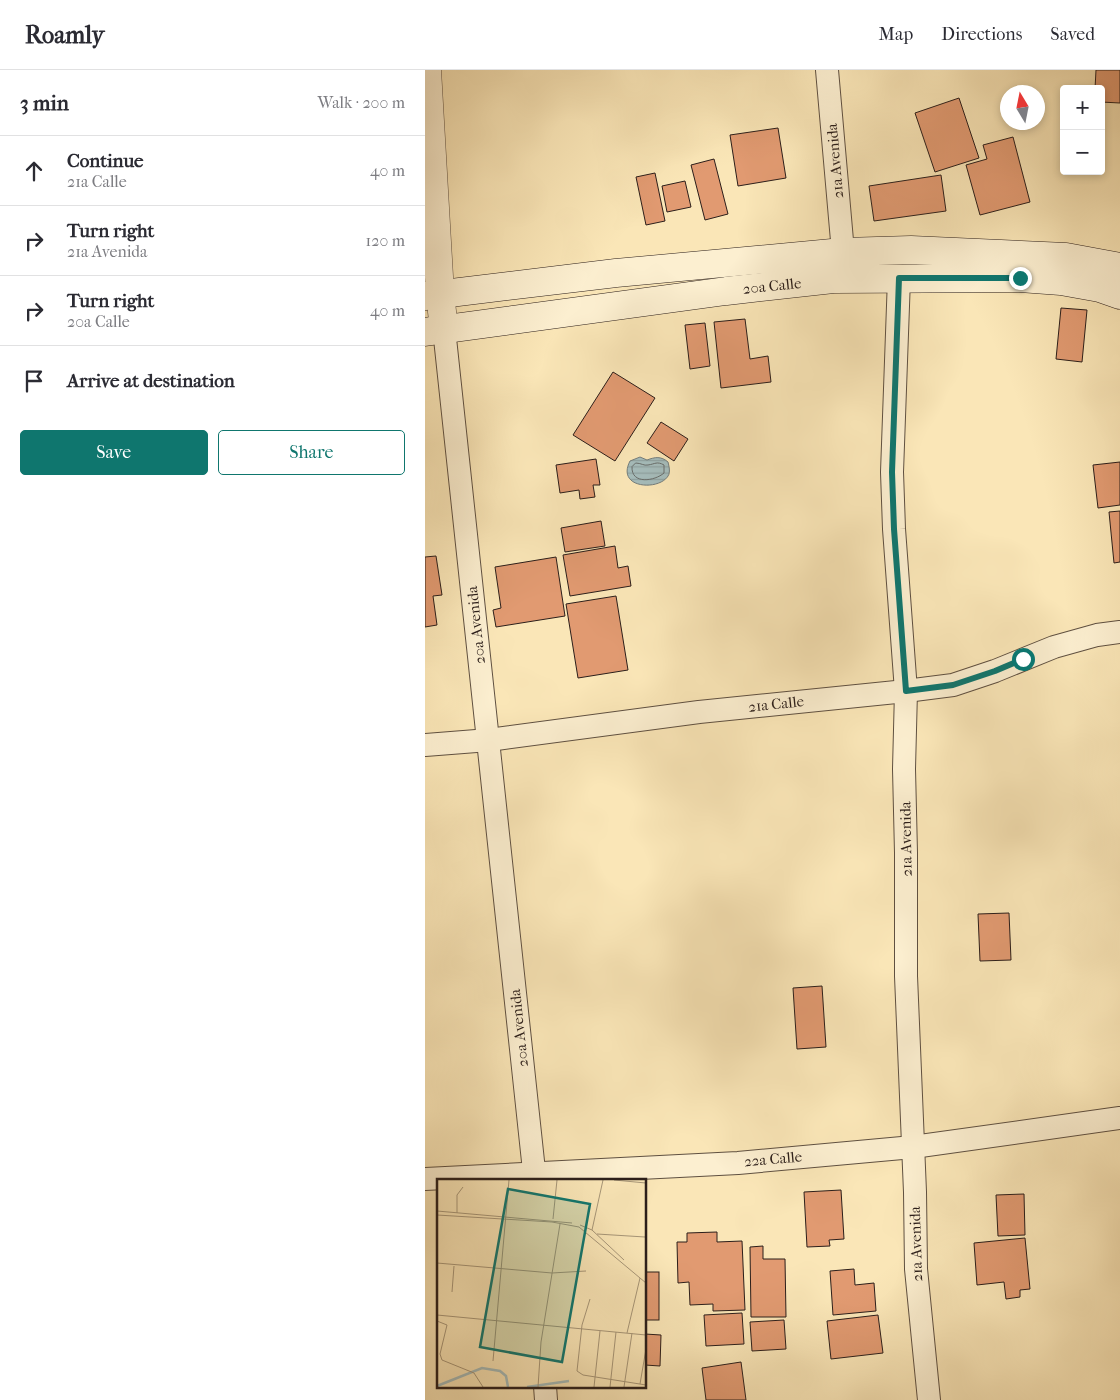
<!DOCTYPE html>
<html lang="en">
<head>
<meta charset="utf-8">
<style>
	:root { --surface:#fff; --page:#f7f7f7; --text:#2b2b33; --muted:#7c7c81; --line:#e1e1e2; --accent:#0f766e }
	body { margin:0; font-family:"IM FELL French Canon",serif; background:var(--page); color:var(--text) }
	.controls { position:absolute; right:15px; top:15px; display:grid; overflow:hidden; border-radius:5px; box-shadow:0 2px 8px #0003 }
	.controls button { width:45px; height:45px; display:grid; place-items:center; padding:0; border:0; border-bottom:1px solid var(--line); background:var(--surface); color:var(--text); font:25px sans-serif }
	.compass { position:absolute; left:575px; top:15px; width:45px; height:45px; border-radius:50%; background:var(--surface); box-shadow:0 2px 8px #0003; rotate:350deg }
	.stop { position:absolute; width:15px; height:15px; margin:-11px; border:4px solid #0f766e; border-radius:50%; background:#fff }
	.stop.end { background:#0f766e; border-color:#fff; box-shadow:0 1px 5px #0008 }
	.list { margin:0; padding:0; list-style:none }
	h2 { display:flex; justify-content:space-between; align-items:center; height:65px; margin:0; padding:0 20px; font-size:21px }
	h2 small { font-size:16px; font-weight:400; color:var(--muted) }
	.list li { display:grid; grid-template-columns:32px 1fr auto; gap:15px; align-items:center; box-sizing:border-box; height:70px; padding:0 20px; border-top:1px solid var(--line) }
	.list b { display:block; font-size:19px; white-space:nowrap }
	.list p { margin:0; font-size:16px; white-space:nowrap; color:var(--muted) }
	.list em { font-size:16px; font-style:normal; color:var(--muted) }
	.actions { display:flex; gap:10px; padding:15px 20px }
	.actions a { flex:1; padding:11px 0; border:1px solid var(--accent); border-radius:5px; text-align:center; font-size:18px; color:var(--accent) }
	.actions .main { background:var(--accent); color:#fff }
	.icon { flex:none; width:28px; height:28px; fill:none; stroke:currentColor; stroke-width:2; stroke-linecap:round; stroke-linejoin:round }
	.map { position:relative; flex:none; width:695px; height:1330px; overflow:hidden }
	header { display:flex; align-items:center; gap:30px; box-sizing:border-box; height:70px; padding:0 25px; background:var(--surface); border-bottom:1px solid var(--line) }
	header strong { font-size:24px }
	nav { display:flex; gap:28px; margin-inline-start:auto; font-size:18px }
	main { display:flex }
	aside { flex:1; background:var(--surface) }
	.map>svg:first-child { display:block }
</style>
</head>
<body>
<header>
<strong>Roamly</strong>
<nav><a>Map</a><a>Directions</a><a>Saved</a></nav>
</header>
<main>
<aside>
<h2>3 min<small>Walk · 200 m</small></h2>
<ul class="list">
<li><svg class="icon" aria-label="ahead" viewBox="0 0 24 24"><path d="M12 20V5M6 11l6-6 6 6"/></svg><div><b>Continue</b><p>21a Calle</p></div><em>40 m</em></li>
<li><svg class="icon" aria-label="right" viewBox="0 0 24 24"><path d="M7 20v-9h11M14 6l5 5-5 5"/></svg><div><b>Turn right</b><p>21a Avenida</p></div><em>120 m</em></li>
<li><svg class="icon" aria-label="right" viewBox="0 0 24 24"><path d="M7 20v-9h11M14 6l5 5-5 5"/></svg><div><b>Turn right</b><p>20a Calle</p></div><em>40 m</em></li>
<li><svg class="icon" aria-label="arrive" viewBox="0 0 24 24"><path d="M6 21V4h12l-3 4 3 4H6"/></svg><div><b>Arrive at destination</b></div></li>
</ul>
<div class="actions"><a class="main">Save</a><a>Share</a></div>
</aside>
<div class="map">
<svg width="695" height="1330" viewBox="0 0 695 1330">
	<defs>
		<pattern id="water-rules" width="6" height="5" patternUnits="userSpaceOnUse" patternTransform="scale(1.25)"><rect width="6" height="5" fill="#a5bcbb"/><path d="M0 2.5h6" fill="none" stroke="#8ea1a0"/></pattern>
	</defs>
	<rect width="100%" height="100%" fill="#fae6b7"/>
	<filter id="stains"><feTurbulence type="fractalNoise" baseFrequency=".004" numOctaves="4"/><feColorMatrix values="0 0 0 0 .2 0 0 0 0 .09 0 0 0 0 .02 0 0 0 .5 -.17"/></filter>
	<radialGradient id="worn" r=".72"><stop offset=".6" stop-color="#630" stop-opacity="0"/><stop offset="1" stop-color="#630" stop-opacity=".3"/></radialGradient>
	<path fill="url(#water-rules)" stroke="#747d7b" d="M 215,387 L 222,390 C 230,387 236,386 243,392 C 244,396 245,400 244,404 C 238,421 190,420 205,391 Z"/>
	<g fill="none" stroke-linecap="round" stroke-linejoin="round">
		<path stroke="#686d6a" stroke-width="1" d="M 211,393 C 216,393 219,396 223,395 C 230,394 232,391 239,395 L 239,403 C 230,411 206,415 207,397 Z"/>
	</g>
	<g fill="#e19a71" stroke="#2b1e1a">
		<polygon points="671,0 695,0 695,33 676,32 676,19 670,19"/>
		<polygon points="534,28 554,88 510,102 490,43"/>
		<polygon points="353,58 361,108 313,116 305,65"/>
		<polygon points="588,67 605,132 555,145 541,95 562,89 558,75"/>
		<polygon points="289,89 303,144 280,150 266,95"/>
		<polygon points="230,103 240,151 221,155 211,107"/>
		<polygon points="516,105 521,141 449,151 444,116"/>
		<polygon points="260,111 266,137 242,142 237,116"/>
		<polygon points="636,238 662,240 657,292 631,289"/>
		<polygon points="320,249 325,289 343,286 346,312 296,318 289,252"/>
		<polygon points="280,253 285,296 265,299 260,255"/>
		<polygon points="188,302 230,328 190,391 148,365"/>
		<polygon points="236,352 263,369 249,391 222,373"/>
		<polygon points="171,389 175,415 168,415 170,427 155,429 154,420 135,423 131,395"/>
		<polygon points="695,392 695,435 673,438 668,395"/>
		<polygon points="695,441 695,492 689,493 684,442"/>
		<polygon points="176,451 180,476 140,482 136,458"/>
		<polygon points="190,476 193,498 203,496 206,516 145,526 138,485"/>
		<polygon points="11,486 17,525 8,526 12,555 0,557 0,487"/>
		<polygon points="131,487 140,546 71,557 68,540 76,538 70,497"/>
		<polygon points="191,526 203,600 153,608 141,534"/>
		<polygon points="584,843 586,890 555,891 553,844"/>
		<polygon points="397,916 401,977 372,979 368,918"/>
		<polygon points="416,1120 419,1169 404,1170 405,1176 382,1177 379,1122"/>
		<polygon points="599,1124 600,1165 573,1166 571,1125"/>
		<polygon points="292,1162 292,1172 317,1171 320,1240 288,1241 288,1234 265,1235 264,1212 253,1213 252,1172 262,1172 262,1163"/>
		<polygon points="600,1168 605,1219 595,1220 595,1227 581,1229 579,1212 552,1215 549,1173"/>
		<polygon points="338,1176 338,1189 360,1189 361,1247 326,1247 325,1177"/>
		<polygon points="429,1199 430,1215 449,1213 451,1241 408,1245 405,1201"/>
		<rect x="220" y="1202" width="14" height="48"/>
		<polygon points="317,1243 319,1274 281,1276 279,1245"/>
		<polygon points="453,1245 458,1283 406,1289 402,1251"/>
		<polygon points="359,1250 361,1279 327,1281 325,1252"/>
		<polygon points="220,1264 236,1265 235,1296 220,1295"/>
		<polygon points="316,1292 321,1330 281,1330 277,1298"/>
	</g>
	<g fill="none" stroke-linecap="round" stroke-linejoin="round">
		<g stroke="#5f5041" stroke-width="24">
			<g id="minor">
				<polyline points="402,0 418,182"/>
				<polyline points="474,208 467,402 469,459 481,621 479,699 481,783 481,906 490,1122 491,1199 504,1330"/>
				<polyline points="19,259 110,1110"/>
				<polyline points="0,675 64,670 274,642 481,621 528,615 570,601 629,577 672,565 695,562"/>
				<polyline points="0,1109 313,1093 488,1077 695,1048"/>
				<polyline points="120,1316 121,1330"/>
			</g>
		</g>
		<g stroke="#5f5041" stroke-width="29">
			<polyline id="tertiary" points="2,0 15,224 19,259"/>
		</g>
		<g stroke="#2b1e1a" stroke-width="29">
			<g id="secondary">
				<polyline points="0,226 191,203 418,182 486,180 641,187 695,197"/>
				<polyline points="0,262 301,221 408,209 595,208 636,211 675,218 695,225"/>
			</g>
		</g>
		<use href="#minor" stroke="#fcefd0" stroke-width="22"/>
		<use href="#tertiary" stroke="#fcefd0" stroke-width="28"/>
		<use href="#secondary" stroke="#fcefd0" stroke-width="28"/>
	</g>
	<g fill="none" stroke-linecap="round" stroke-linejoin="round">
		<polyline stroke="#0f766e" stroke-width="6" points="595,208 474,208 467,402 469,459 481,621 528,615 570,601 598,589"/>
	</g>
	<g text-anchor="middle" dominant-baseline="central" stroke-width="5" stroke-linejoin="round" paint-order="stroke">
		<g font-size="15" fill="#2b1e1a" stroke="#fcefd0">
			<text transform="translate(410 91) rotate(-95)">21a Avenida</text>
			<text transform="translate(347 216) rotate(-6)">20a Calle</text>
			<text transform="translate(51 555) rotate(-96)">20a Avenida</text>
			<text transform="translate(351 634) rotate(-6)">21a Calle</text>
			<text transform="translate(481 769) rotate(-91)">21a Avenida</text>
			<text transform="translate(94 958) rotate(-96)">20a Avenida</text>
			<text transform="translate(348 1089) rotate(-5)">22a Calle</text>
			<text transform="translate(491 1174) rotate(-92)">21a Avenida</text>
		</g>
	</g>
	<g transform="translate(12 1109)">
		<rect width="209" height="209" fill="#fae6b7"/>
		<path fill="none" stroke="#a5bcbb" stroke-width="2.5" d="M 0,207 L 45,189 L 63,192 L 69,197 L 71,208M 90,208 L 132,202"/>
		<path fill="none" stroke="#a79678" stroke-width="1" d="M 177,1 L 209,4M 0,32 L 135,44M 20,34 L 20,16 L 26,8M 0,36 L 115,43 L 142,48 L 209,104M 116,40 L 120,1M 143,46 L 155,51 L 187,81M 155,51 L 166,1M 160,55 L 208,58M 0,84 L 115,94 L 149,92M 15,113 L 17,87M 153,120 L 145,146 L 140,192 L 146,196 L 209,206M 0,136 L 209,156M 0,142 L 10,146 L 3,175 L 5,181 L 37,194 L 46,208M 190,154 L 203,99M 56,182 L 72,1M 203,205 L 209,170M 101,208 L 104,163 L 123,45M 157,208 L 163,152M 173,208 L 179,153M 187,208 L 195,154"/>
		<path fill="#0f766e" fill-opacity="0.15" stroke="#0f766e" stroke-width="2.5" d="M 71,10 L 153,25 L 125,183 L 43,168 Z"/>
		<rect width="209" height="209" fill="none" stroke="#2b1e1a" stroke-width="2.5"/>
	</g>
	<rect width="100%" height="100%" filter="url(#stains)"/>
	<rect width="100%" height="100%" fill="url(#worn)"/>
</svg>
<div class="controls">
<button>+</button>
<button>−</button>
</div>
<svg class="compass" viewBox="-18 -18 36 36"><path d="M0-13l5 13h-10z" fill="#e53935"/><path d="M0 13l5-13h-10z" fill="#7c7c81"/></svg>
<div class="stop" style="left:598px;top:589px"></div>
<div class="stop end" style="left:595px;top:208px"></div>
</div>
</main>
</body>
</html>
